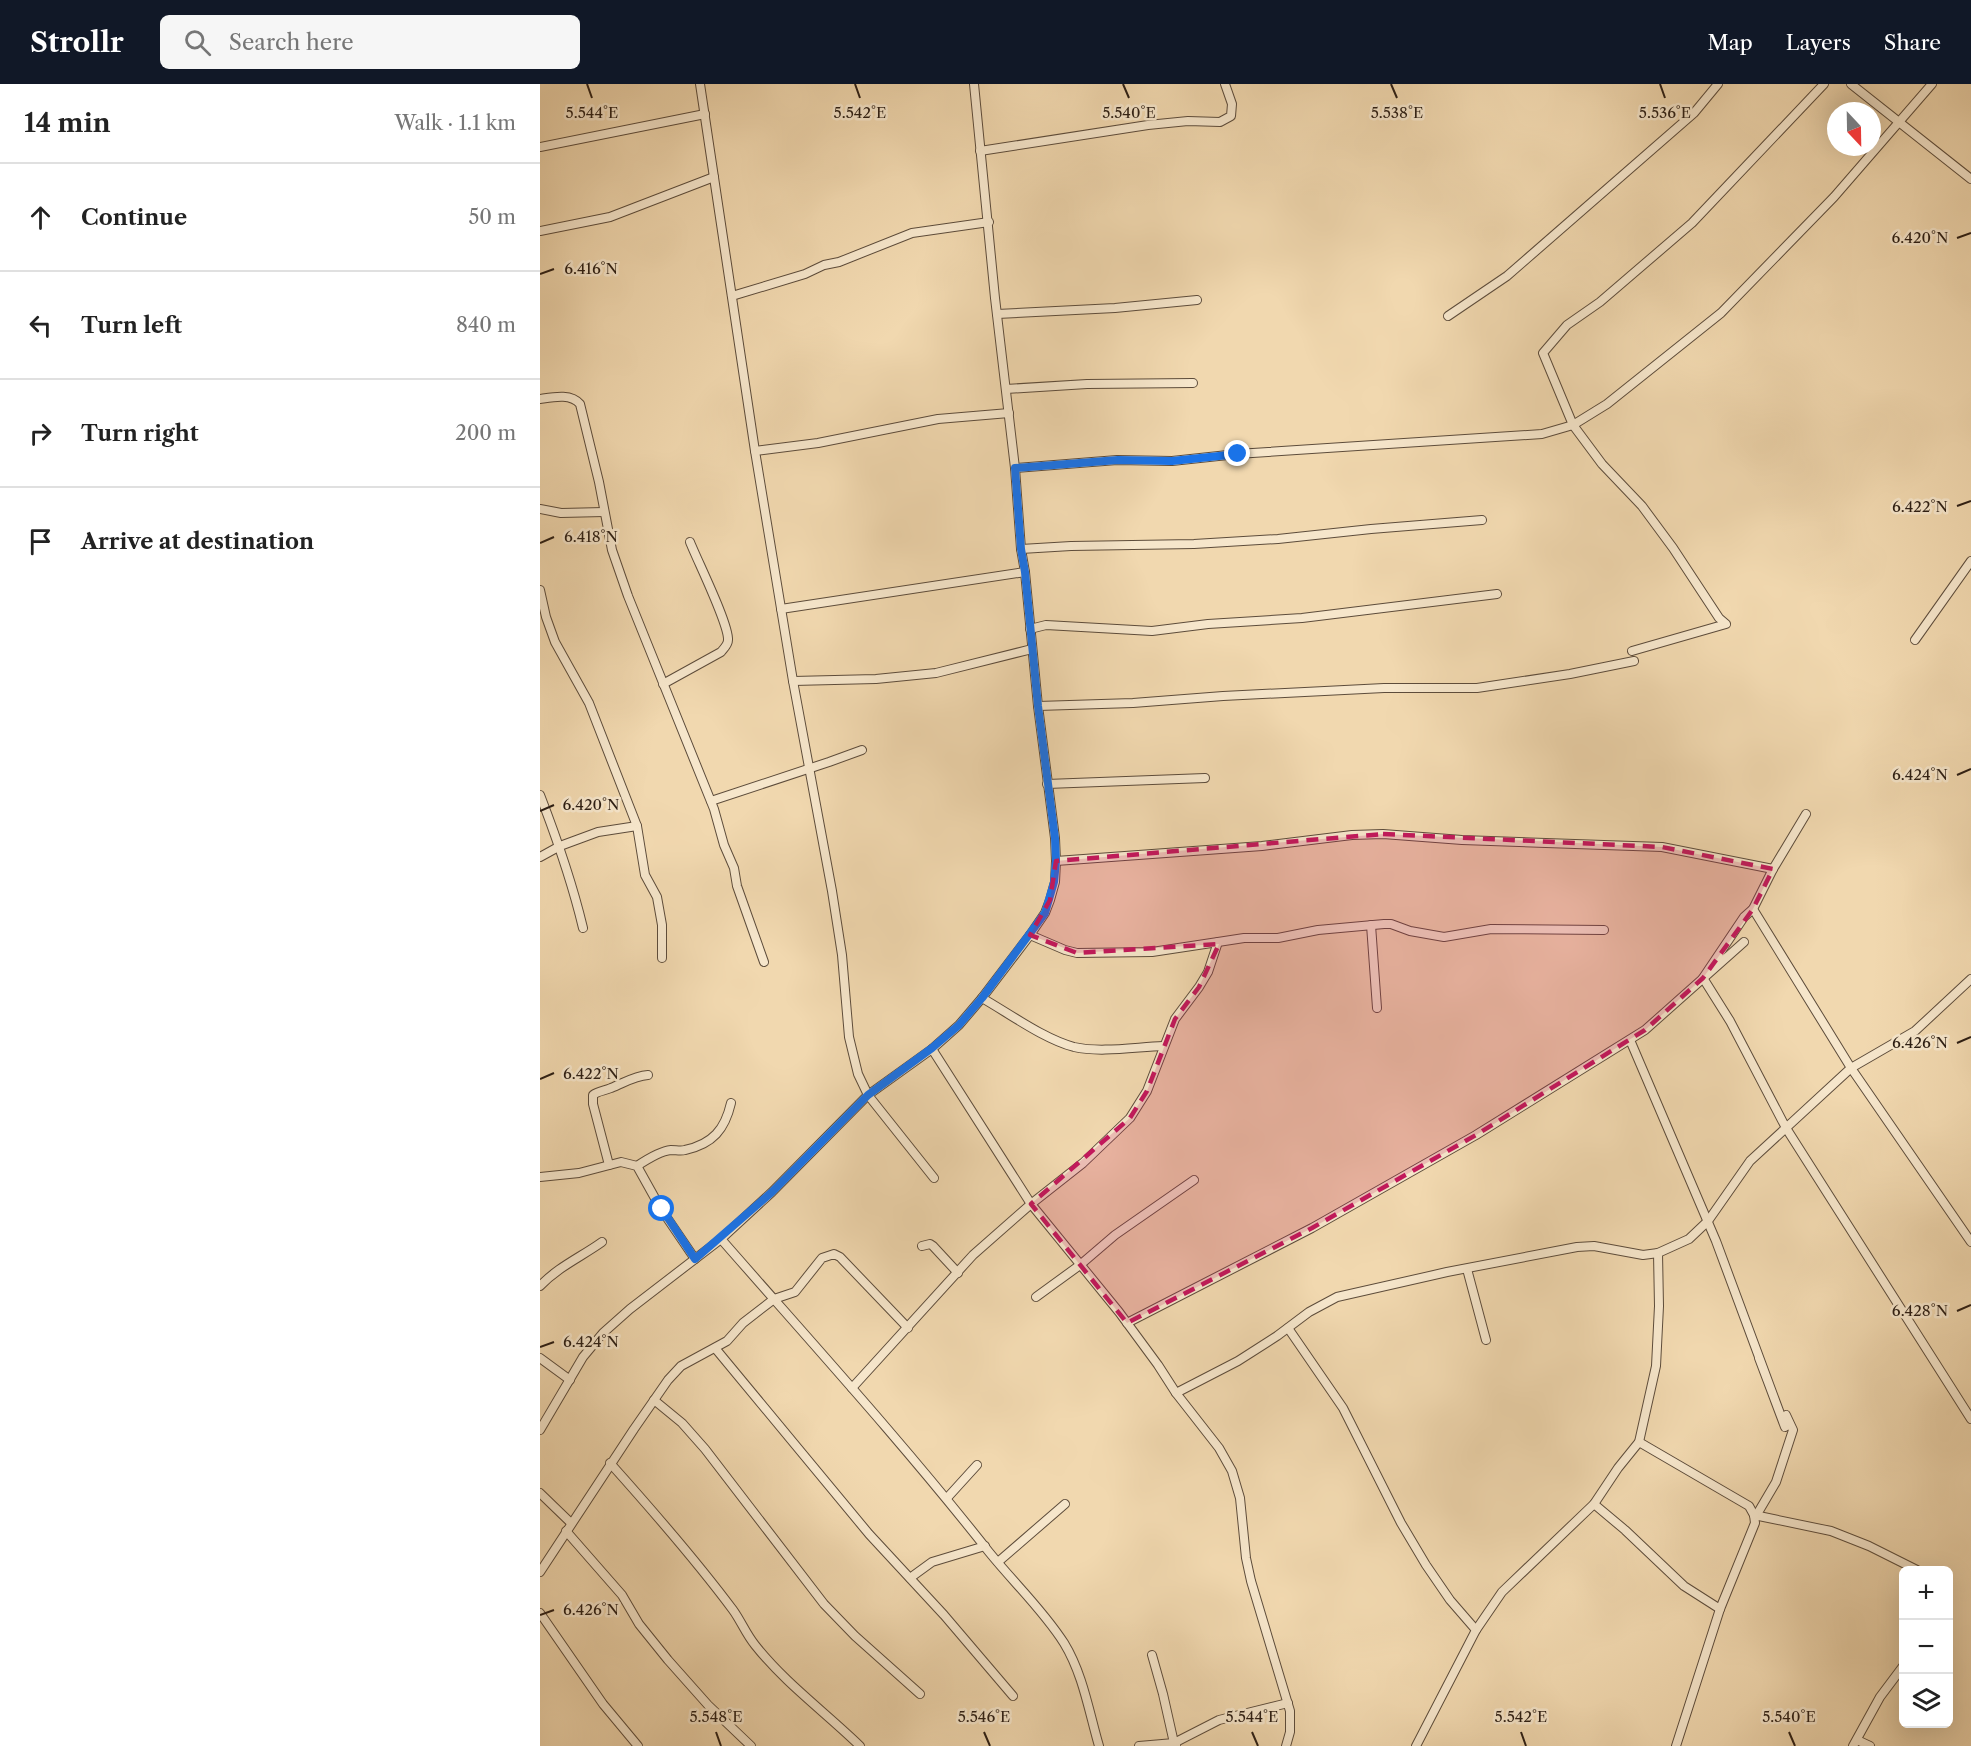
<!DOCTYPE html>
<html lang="en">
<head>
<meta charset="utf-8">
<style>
	:root { --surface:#fff; --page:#f6f6f6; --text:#222; --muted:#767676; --line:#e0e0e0; --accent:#111827 }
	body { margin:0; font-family:"Libre Caslon Text",serif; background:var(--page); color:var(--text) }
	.controls { position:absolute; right:18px; bottom:18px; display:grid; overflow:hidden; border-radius:9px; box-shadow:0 6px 24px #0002 }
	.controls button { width:54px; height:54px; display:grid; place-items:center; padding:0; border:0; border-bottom:2px solid var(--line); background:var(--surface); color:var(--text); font:30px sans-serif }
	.compass { position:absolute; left:1287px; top:18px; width:54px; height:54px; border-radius:50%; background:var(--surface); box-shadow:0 6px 24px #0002; rotate:158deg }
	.stop { position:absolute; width:18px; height:18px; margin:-14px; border:4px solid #1a73e8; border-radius:50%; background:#fff }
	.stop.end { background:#1a73e8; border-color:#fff; box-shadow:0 2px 6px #0008 }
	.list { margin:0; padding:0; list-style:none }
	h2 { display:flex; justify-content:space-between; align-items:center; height:78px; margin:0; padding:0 24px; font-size:26px }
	h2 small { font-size:20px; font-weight:400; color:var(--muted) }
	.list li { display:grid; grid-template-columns:39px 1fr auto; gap:18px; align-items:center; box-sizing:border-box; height:108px; padding:0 24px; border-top:2px solid var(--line) }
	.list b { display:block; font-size:22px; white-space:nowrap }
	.list em { font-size:20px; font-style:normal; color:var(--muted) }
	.icon { flex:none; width:33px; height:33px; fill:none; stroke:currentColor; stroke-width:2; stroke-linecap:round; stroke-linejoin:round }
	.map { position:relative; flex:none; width:1431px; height:1662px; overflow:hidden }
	header { display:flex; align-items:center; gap:36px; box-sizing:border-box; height:84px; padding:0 30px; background:var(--accent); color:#fff }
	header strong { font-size:28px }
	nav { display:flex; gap:33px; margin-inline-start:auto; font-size:21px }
	.search { width:420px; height:54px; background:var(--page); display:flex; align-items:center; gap:15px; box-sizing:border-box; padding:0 21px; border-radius:9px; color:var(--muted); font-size:22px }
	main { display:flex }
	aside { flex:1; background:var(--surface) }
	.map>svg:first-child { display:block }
</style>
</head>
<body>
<header>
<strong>Strollr</strong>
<div class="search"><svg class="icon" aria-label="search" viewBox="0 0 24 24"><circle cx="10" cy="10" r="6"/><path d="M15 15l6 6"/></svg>Search here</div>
<nav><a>Map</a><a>Layers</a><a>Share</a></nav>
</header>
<main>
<aside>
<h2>14 min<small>Walk · 1.1 km</small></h2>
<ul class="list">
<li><svg class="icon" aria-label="ahead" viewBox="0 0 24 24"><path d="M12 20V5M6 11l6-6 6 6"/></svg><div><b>Continue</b></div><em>50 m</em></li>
<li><svg class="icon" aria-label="left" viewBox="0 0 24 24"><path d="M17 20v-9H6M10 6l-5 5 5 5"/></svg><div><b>Turn left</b></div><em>840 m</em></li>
<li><svg class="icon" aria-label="right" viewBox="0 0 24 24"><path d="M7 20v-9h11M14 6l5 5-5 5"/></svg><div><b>Turn right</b></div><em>200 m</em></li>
<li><svg class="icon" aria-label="arrive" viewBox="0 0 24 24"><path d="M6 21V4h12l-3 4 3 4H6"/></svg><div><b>Arrive at destination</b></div></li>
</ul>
</aside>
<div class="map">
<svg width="1431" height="1662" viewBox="0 0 1431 1662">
	<rect width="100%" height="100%" fill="#f1d8af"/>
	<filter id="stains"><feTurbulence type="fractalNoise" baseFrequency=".00333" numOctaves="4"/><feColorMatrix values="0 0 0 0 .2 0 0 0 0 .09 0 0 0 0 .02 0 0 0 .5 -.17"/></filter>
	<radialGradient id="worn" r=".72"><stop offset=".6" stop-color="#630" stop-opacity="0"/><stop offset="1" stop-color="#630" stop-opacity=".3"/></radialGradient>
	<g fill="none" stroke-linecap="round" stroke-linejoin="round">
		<g stroke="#5d4c3b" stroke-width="10">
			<g id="street">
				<polyline points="160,0 215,367 253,597 292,807 302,871 309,953 318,990 328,1011 394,1094"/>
				<polyline points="1311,0 1431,95"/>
				<polyline points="0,63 165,30"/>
				<polyline points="440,67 608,41 648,37 680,38 691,32 692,20 685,0"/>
				<polyline points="0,147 70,133 174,93"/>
				<polyline points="192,212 265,190 284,181 299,178 372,149 449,138"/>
				<polyline points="457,230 575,224 657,216"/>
				<polyline points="908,232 967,192 1154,29 1178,0"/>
				<polyline points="466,305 547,300 653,299"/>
				<path d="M 0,315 C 13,313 31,309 40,320 L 59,398 L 72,466 L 88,512 L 174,725 L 184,761 L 194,784 L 197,802 L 224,878"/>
				<polyline points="215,367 278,359 398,335 469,329"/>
				<polyline points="475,384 577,376 632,377 697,370 1002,350 1033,341 1067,320 1181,229 1294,113 1392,0"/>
				<polyline points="0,425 21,429 64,428"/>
				<polyline points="481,465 531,462 654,460 738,455 831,445 942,436"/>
				<polyline points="0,506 6,533 15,558 49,619 97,742 105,791 117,813 122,841 122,874"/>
				<polyline points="241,525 485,488"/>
				<polyline points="490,545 506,541 612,547 668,540 762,534 957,510"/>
				<polyline points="1375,556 1431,477"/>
				<polyline points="1092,567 1186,540 1179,534 1133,464 1102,422 1062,380 1033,341 1003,269 1027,241 1060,218 1152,139 1284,0"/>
				<polyline points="253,597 336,595 396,589 492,565"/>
				<path d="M 123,600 L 181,568 C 184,564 188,561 188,556 C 189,540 157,476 150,458"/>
				<polyline points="498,622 593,619 683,612 844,604 937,604 1030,590 1094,577"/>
				<polyline points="507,700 665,694"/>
				<path d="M 0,711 C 17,755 32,798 43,844"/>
				<polyline points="171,717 289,678 322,666"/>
				<polyline points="1266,730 1233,785 1213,825 1204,833 1163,894 1190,937 1246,1044 1431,1335"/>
				<polyline points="0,773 20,762 58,748 97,742"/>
				<polyline points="516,777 722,762 812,751 843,750 922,756 1122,763 1233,785"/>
				<polyline points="1213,825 1311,984 1431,1158"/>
				<polyline points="831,841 837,924"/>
				<polyline points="678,858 704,854 738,854 778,846 844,840 851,840 870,847 904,853 951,845 1064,846"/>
				<path d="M 442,914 C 470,930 504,955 534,963 C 560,969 596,963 623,962"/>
				<polyline points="1090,956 1176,1157 1245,1343 1219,1274"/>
				<polyline points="392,965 491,1120 579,1228 618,1281 636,1309 679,1364 692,1387 700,1414 706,1474 711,1497 750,1627 750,1648 746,1662"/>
				<path d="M 69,1081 L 53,1020 L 53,1011 C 58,1007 64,1007 71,1004 C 84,999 94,992 108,991"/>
				<path d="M 97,1082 C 106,1076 120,1067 131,1066 C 136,1066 141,1067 145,1066 C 173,1060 185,1045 191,1019"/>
				<polyline points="0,1093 39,1089 81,1078 97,1082 121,1125 155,1175"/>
				<path d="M 181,1155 C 271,1258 364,1360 449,1468 C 474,1499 503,1526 524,1559 C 543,1590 549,1628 559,1662"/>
				<polyline points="382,1162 390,1160 393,1162 418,1189"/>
				<polyline points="927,1185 946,1256"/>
				<path d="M 0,1202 C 18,1183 41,1173 62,1158"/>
				<polyline points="496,1213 540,1181 575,1151 654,1096"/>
				<polyline points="587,1239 772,1144 936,1051 1105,946 1204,858"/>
				<polyline points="748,1244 803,1324 861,1439 886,1481 910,1516 936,1546"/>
				<polyline points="175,1264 329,1450 404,1531 473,1612"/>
				<polyline points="0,1274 30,1296"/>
				<polyline points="312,1304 433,1171 491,1120 543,1079 590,1034 607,1007 635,935 659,903 668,888 678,858 612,868 537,869 525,866 490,851"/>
				<polyline points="636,1309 698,1277 737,1252 769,1228 797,1213 907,1188 1037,1163 1054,1162 1103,1171 1118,1169 1149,1155 1168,1137 1210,1077 1311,984 1375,947 1431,895"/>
				<polyline points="114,1316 142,1339 165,1365 284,1520 315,1552 380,1610"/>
				<polyline points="0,1346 43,1273 63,1249 90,1225 181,1155 232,1108 328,1011 392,965 419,941 442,914 490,851 505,829 510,816 515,798 516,777 515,754 498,622 485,488 481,465 475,384 455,214 434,0"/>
				<polyline points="1099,1358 1209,1422 1214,1431 1215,1439 1180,1525 1136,1662"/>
				<path d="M 70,1379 C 113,1427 155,1475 193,1526 C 201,1537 206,1550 215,1561 C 245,1599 285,1628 320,1662"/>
				<polyline points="0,1409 31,1439"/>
				<polyline points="407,1414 437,1381"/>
				<polyline points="1054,1420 1085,1446 1144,1502 1180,1525"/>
				<polyline points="1214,1431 1291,1447 1329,1462 1377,1486"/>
				<polyline points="1216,1432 1236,1398 1253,1346 1246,1331"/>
				<polyline points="26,1447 82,1511 99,1540 128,1576 168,1621 211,1662"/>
				<polyline points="458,1478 525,1420"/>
				<polyline points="0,1488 94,1345 128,1296 141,1282 187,1257 203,1239 234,1215 255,1208 282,1174 294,1170 300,1173 368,1244"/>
				<polyline points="370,1494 392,1478 445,1462"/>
				<polyline points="1408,1512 1408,1513"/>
				<polyline points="0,1529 63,1620 98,1662"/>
				<polyline points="612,1571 623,1610 634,1659 679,1636 748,1619"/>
				<polyline points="1317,1656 1330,1662"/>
				<polyline points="599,1662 634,1659 636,1661"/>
				<polyline points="876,1662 936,1546 962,1508 1054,1420 1078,1384 1099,1358 1116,1282 1119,1222 1118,1169"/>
				<polyline points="1313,1662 1340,1613 1364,1581"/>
			</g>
		</g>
		<use href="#street" stroke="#f6e6cb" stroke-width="8"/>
	</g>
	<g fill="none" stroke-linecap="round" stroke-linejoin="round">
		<polyline stroke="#1a73e8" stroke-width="8" points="122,1125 155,1175 232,1108 328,1011 392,964 419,941 442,914 505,829 514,798 516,777 515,754 498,622 485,488 481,465 475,384 578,376 632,377 698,370"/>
	</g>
	<path fill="#c2185b" fill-opacity="0.2" stroke="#c2185b" stroke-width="4.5" stroke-dasharray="12 8" stroke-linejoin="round" d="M 843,750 L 1122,763 L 1233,785 L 1213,825 L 1163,894 L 1105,946 L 936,1051 L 772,1144 L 587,1239 L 491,1120 L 590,1034 L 607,1007 L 635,935 L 659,903 L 679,860 L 537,869 L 490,851 L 510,816 L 516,777 Z"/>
	<path fill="none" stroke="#2c1e14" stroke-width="2" d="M 47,0 L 52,14M 315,0 L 320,14M 583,0 L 589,14M 851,0 L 857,14M 1120,0 L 1125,14M 1417,154 L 1431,149M 0,190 L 14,185M 1417,422 L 1431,417M 0,459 L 14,453M 1417,691 L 1431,685M 0,727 L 14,721M 1417,959 L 1431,953M 0,995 L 14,989M 1417,1227 L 1431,1221M 0,1263 L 14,1258M 0,1531 L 14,1526M 176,1648 L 181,1662M 444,1648 L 450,1662M 712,1648 L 718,1662M 981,1648 L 986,1662M 1249,1648 L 1255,1662"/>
	<g font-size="15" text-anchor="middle" fill="#2c1e14" stroke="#f6e6cb" stroke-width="5" stroke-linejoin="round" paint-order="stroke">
		<text x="52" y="34">5.544°E</text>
		<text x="320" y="34">5.542°E</text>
		<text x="589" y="34">5.540°E</text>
		<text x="857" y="34">5.538°E</text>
		<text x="1125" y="34">5.536°E</text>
		<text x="1380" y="159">6.420°N</text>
		<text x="51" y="190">6.416°N</text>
		<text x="1380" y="428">6.422°N</text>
		<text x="51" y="458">6.418°N</text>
		<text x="1380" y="696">6.424°N</text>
		<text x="51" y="726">6.420°N</text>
		<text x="1380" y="964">6.426°N</text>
		<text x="51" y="995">6.422°N</text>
		<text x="1380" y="1232">6.428°N</text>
		<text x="51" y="1263">6.424°N</text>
		<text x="51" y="1531">6.426°N</text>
		<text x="176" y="1638">5.548°E</text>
		<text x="444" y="1638">5.546°E</text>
		<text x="712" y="1638">5.544°E</text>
		<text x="981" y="1638">5.542°E</text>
		<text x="1249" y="1638">5.540°E</text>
	</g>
	<rect width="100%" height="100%" filter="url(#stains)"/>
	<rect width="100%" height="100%" fill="url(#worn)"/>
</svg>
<div class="controls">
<button>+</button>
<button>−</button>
<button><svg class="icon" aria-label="layers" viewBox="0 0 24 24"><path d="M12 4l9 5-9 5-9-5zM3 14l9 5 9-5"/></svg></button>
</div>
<svg class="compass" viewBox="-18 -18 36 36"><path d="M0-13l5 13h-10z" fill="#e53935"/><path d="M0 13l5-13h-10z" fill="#767676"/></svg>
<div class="stop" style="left:122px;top:1125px"></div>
<div class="stop end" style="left:698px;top:370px"></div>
</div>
</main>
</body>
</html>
